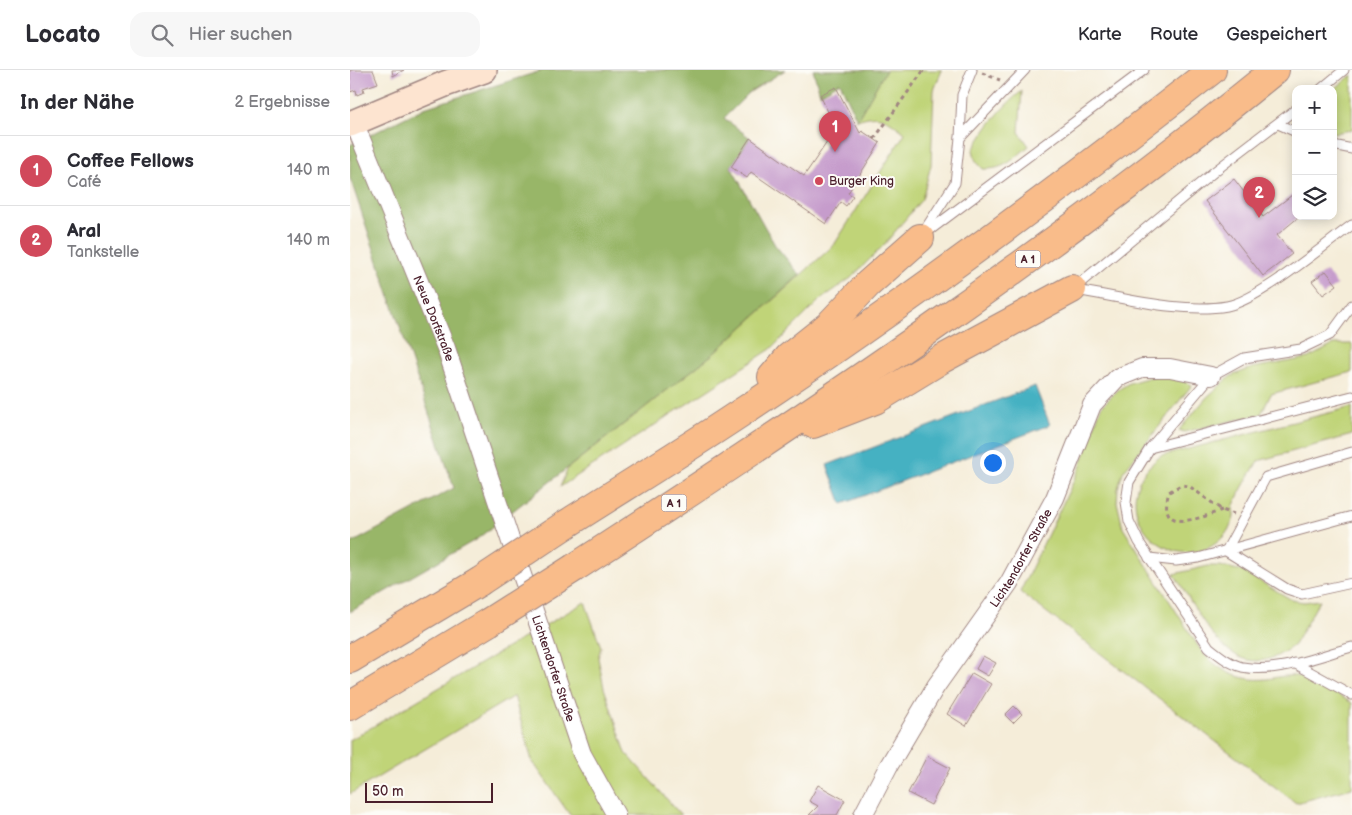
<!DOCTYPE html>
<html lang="de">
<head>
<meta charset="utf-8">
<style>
	:root { --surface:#fff; --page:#f7f7f7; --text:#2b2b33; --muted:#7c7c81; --line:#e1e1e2; --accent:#d1495b }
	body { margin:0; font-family:"Balsamiq Sans",sans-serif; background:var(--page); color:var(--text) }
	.controls { position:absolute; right:15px; top:15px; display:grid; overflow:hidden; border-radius:10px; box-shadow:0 2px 12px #0003 }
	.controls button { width:45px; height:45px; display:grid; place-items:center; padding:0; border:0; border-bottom:1px solid var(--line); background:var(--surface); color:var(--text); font:25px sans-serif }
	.scale { position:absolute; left:15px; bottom:12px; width:128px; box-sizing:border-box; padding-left:5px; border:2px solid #4a1f2b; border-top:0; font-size:14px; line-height:18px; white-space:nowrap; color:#4a1f2b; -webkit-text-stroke:4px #fdfcf7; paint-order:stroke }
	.you { position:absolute; left:642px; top:392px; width:18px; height:18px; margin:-12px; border:4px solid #fff; border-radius:50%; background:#1a73e8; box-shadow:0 0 0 8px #1a73e833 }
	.badge { display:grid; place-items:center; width:32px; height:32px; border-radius:50%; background:var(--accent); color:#fff; font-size:16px; font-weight:700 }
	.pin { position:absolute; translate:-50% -41px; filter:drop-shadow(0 1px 2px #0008) }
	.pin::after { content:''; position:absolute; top:26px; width:18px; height:15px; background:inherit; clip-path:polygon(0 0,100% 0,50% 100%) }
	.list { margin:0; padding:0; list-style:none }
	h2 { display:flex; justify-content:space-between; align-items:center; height:65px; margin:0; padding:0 20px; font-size:21px }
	h2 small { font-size:16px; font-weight:400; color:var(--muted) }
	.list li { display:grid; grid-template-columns:32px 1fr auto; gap:15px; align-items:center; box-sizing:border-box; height:70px; padding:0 20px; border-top:1px solid var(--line) }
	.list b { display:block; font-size:19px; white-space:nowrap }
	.list p { margin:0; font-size:16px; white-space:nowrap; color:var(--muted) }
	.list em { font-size:16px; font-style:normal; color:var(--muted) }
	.icon { flex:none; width:28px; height:28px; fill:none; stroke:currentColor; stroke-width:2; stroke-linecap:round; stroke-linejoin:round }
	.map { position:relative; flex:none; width:1002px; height:745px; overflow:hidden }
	header { display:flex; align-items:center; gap:30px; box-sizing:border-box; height:70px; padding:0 25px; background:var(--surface); border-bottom:1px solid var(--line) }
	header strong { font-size:24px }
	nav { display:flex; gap:28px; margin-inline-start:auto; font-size:18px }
	.search { width:350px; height:45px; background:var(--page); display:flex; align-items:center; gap:12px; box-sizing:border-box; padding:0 18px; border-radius:15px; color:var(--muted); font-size:19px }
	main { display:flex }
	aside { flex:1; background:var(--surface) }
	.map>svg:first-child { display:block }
</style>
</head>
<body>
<header>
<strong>Locato</strong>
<div class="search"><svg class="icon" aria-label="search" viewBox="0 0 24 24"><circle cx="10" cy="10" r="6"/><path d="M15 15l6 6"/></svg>Hier suchen</div>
<nav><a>Karte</a><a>Route</a><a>Gespeichert</a></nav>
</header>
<main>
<aside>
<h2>In der Nähe<small>2 Ergebnisse</small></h2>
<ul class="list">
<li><span class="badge">1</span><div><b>Coffee Fellows</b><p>Café</p></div><em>140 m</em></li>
<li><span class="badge">2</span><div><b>Aral</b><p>Tankstelle</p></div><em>140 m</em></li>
</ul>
</aside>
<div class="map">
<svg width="1002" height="745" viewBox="0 0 1002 745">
	<rect width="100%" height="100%" fill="#fdfcf7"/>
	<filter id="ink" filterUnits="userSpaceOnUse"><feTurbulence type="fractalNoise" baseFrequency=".02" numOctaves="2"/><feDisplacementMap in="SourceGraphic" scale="10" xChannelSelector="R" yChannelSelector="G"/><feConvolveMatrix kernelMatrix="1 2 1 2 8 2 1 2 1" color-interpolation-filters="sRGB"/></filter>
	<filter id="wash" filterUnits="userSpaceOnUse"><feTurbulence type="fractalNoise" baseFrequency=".0096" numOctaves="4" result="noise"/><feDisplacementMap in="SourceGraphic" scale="20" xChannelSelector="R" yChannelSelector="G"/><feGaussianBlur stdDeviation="1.12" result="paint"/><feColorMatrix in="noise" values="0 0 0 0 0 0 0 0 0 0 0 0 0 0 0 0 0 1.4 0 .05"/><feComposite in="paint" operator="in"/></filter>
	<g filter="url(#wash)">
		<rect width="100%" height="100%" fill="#f5edd9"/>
		<g fill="#c0d478" stroke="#857a52">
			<path d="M 536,0 L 592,0 L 584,20 L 581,95 L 572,129 L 534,175 L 501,208 L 470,230 L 421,279 L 210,417 L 218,398 L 363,284 L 484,175 L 555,63 C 535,48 532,42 507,50 Z"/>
			<polygon points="1002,5 1002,60 983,63 983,20"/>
			<path d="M 672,21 L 669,62 L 679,76 C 663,89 655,100 633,99 L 626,91 L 623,80 C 636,58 651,37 672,21 Z"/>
			<polygon points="985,274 1002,274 1002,302 921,324 911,344 834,362 829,360 857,327 881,306 902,298 958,288"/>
			<path d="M 808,305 L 829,309 L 842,315 L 773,402 L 768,418 L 767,432 L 773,458 L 850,579 C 867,600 889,612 917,609 C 929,607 939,604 951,607 C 969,611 986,624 1002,633 L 1002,718 L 946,733 L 670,522 L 730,398 L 751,337 L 768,320 L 779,313 Z"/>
			<path d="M 1002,337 L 1002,365 L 908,391 C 900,405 890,420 884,435 C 882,439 884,441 884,446 C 884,451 878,461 874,466 C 825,518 743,436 811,386 Z"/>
			<path d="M 858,496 L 870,496 L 893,501 L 942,530 L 954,532 L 970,530 L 944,575 C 883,624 852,547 824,504 Z"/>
			<polygon points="235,532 251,577 248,588 254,618 276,683 331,745 220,745 182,691 164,626 0,724 0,670"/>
		</g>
		<g fill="#98b668" stroke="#716a4a">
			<polygon points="194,0 435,0 400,22 374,48 400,68 381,97 425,175 450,205 363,284 127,469 0,542 0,474 104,418 0,108 0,75 74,38"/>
			<polygon points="463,0 536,0 507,50 490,12 470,24"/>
		</g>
		<polygon fill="#45b1c2" stroke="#486876" points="685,316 700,355 492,434 477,395"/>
		<g id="blocks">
			<g fill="#c69ccc">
				<polygon points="0,0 23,0 28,13 13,18 14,22 7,25 6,20 0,22"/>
				<polygon points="42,0 54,0 43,6"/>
				<polygon points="486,17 510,63 512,61 530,73 498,123 503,126 496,136 491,132 476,154 401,102 397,108 381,97 400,68 454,106 486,59 470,25"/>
				<polygon points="884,109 913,147 946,122 946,146 950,146 927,165 942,184 913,206 855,131"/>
				<polygon points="976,201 987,215 973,225 962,211"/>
				<polygon points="633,586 646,593 638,606 626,599"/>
				<polygon points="622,603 641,614 616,656 597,644"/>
				<polygon points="664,636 672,644 663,653 655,645"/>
				<polygon points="577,686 600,698 581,735 558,723"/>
				<polygon points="468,715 495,730 487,745 459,745 468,736 459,731"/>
			</g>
		</g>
	</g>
	<g filter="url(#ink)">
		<use href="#blocks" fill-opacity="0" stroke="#a08682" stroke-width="1"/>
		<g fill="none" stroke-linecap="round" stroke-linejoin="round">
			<g stroke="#a08682" stroke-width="11">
				<g id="lane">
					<polyline points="971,19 994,0"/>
					<polyline points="928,54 946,62"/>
					<polyline points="610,68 612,25 622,0"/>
					<polyline points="983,75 1002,79"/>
					<polyline points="574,161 605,113 610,68 675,0"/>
					<polyline points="572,166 794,0"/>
					<polyline points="724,218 865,101 946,39"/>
					<path d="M 725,220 C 771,227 831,244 877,236 C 909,230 973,176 1002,155"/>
					<path d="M 1002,235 L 980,265 L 951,279 L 894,288 L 861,306 L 800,378 L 779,412 L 776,432 L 779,451 L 789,472 L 859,577 C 869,585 880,594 892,597 C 928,604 968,586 1002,577"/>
					<polyline points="800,378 1002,326"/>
					<polyline points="1002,382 916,407 876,481 937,519 952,524 1002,513"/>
					<polyline points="799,488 826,491 848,488 1002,446"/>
					<polyline points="944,593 1002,625"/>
				</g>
			</g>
			<g stroke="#a08682" stroke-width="20">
				<g id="street">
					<path id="s1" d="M 4,52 L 96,278 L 232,684 L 266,745"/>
					<path id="s2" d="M 513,745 L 538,697 L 586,616 L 659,513 L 705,428 L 742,335 L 767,308 L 792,298 L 820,298 L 861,306"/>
				</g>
			</g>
			<g stroke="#a08682" stroke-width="28">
				<polyline id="secondary" points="0,54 95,14 134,0"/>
			</g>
			<g stroke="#a08682" stroke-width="30">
				<g id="highway">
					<polyline points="422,307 439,287 478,256 518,214 570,168"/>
					<polyline points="463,354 525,330 592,289 722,219"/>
					<path d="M 215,455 C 273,418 332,382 389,344 C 552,237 709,120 862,0"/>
					<path d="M 224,498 C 465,342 703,181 925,0"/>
					<polyline points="0,589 129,512"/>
					<polyline points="0,636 139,552"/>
				</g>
			</g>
			<g stroke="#a08682" stroke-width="3" stroke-dasharray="4 4" stroke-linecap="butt">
				<polyline points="632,3 650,10"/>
				<polyline points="524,69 574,0"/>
				<path d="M 872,440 C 849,449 806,465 819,422 L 831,415 L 839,416 L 872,440 L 884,444"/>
			</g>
			<use href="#lane" stroke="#fff" stroke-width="9"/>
			<use href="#street" stroke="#fff" stroke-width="18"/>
			<use href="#secondary" stroke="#fde4d0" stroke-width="25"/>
			<use href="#highway" stroke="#f9bc8a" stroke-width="28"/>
			<g stroke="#a08682" stroke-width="30" stroke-linecap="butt">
				<g id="highway-bridge">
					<polyline points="129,512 215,455"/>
					<polyline points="139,552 224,498"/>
				</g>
			</g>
			<use href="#highway-bridge" stroke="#f9bc8a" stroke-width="28"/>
		</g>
	</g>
	<circle fill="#d1495b" stroke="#fdfcf7" stroke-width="2" cx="469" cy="111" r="5"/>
	<g text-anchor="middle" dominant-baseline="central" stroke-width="4" stroke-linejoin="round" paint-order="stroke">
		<g fill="#fdfcf7" stroke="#806168" stroke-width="1">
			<rect x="665.5" y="180.5" width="25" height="17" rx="4"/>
			<rect x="311.5" y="424.5" width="25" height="17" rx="4"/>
		</g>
		<g font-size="11" font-weight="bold" fill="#4a1f2b">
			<text x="678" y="189">A 1</text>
			<text x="324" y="433">A 1</text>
		</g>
		<g font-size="12" fill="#4a1f2b" stroke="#fdfcf7" text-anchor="start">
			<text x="479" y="111">Burger King</text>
		</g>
		<g font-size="12" fill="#4a1f2b" stroke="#fdfcf7">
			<text stroke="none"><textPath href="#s1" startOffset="212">Neue Dorfstraße</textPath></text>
			<text stroke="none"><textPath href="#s2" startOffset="302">Lichtendorfer Straße</textPath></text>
			<text stroke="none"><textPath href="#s1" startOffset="582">Lichtendorfer Straße</textPath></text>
		</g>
	</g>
</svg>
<div class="controls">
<button>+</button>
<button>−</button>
<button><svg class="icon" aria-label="layers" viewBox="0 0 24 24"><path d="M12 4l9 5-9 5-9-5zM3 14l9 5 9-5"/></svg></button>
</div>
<div class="scale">50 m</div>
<div class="you"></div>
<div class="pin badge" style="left:485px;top:82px">1</div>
<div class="pin badge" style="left:909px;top:148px">2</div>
</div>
</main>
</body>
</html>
